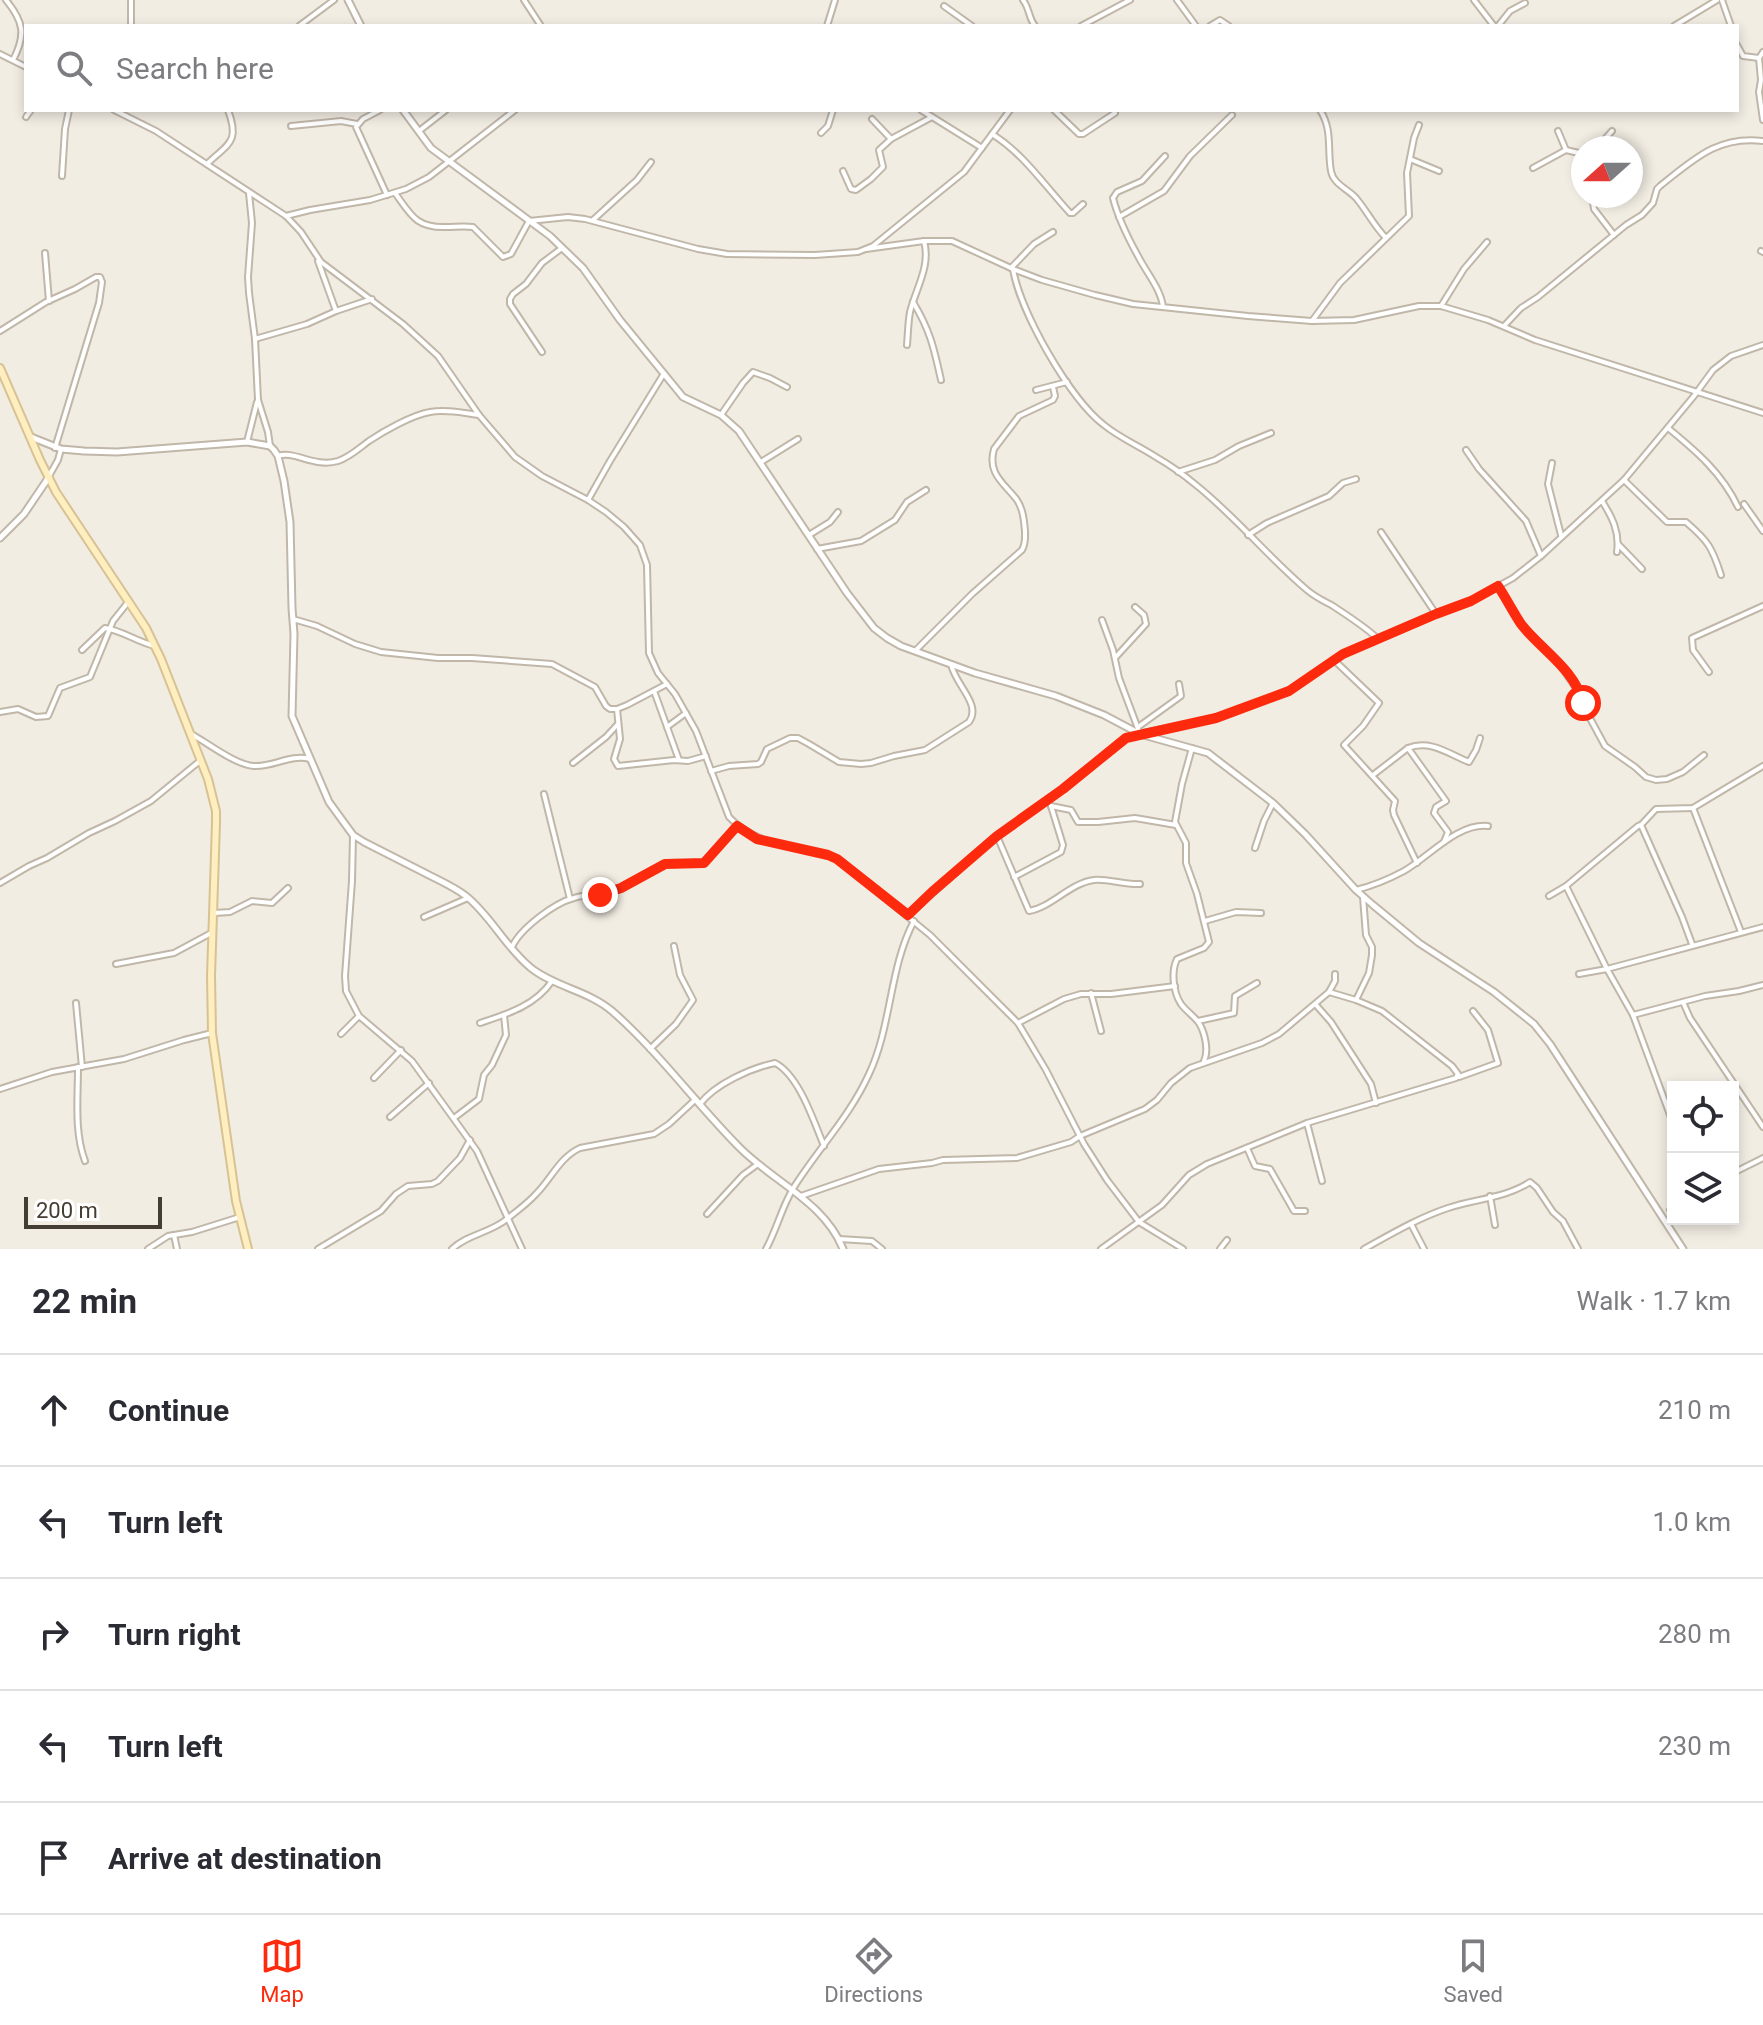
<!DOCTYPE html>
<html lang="en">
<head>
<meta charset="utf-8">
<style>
	:root { --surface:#fff; --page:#f2f2f3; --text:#2b2b33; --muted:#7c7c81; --line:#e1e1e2; --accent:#fe2a0e }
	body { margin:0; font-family:Roboto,sans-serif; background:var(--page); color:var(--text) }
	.controls { position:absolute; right:24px; bottom:24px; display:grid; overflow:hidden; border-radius:0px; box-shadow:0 4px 12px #0003 }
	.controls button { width:72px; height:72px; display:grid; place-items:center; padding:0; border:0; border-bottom:2px solid var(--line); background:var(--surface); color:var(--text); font:40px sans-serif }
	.compass { position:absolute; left:1571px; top:136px; width:72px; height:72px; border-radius:50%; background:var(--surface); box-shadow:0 4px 12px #0003; rotate:249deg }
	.scale { position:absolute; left:24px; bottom:20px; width:138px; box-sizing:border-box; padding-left:8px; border:4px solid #443d33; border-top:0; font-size:22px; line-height:28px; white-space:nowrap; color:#443d33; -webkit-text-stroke:6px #fff; paint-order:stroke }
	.stop { position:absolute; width:24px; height:24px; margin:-18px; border:6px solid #fe2a0e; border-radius:50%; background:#fff }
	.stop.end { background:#fe2a0e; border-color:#fff; box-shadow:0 2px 8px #0008 }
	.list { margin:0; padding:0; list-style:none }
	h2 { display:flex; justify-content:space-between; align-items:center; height:104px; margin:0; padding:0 32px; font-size:34px }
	h2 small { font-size:26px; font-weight:400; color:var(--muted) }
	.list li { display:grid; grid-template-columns:52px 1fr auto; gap:24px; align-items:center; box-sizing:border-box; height:112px; padding:0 32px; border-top:2px solid var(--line) }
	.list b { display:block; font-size:30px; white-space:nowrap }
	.list em { font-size:26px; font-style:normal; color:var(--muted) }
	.icon { flex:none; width:44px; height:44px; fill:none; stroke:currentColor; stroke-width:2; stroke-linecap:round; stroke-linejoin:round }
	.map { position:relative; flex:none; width:1763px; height:1249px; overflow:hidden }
	.search { position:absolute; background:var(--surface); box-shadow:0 4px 12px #0003; left:24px; right:24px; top:24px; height:88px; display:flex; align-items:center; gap:20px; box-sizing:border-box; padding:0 28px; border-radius:0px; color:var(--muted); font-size:30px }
	.sheet { height:664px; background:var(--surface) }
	nav { display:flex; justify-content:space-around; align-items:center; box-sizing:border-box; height:112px; border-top:2px solid var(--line); background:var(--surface); font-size:22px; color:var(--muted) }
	nav a { display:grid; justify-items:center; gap:4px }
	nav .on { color:var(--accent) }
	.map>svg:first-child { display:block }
</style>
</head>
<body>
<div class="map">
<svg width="1763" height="1249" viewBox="0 0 1763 1249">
	<rect width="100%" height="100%" fill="#f2ede3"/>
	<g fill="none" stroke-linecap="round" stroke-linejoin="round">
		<g stroke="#c0b7a9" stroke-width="8">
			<g id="minor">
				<path d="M 6,0 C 24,22 26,35 13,60"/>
				<polyline points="131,0 131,26"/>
				<polyline points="524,0 541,26"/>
				<path d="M 1023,0 C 1030,9 1028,17 1035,26"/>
				<polyline points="1177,0 1196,26"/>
				<polyline points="1474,0 1494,26"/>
				<polyline points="1722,0 1731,26"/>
				<polyline points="944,6 972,26"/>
				<polyline points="299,26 334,0"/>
				<polyline points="827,26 835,0"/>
				<polyline points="1081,26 1130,0"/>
				<polyline points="1210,26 1220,20 1229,26"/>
				<polyline points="1498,26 1510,11 1525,3"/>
				<polyline points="1674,26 1717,0"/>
				<polyline points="1737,45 1743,56 1759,58"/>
				<polyline points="1763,52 1759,58 1761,80 1759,92 1763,120"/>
				<polyline points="0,54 26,67"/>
				<path d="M 114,110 L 156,131 L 286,216 L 301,232 L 321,262 L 403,324 L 438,356 L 479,415 L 515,457 L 542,476 L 588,500 L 606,512 L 624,527 L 640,545 L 647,565 L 649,653 L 658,673 L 675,694 L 696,731 L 729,817 C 755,845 792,846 828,855 L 837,859 L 930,935 L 1018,1023 L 1046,1070 L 1084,1144 L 1107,1180 L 1139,1222 L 1183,1249"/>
				<polyline points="380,110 363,119 356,127 387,195"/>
				<polyline points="921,110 982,148"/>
				<polyline points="1054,110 1079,134 1083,134 1115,113"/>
				<path d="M 1320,110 C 1333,130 1327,150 1331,171 C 1333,184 1348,189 1356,198 C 1367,211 1374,226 1386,238"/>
				<polyline points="26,117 31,110"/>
				<polyline points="291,126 341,121 357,124"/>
				<polyline points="419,131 446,110"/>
				<polyline points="1558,131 1566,150 1583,154"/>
				<polyline points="821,133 828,126 833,110"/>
				<path d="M 992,134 C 1024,154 1044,185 1070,213 L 1073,213 L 1083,204"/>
				<polyline points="891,139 932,117"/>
				<polyline points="1597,148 1612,131"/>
				<polyline points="1410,159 1439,171"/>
				<path d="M 207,164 C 229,143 240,142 228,110"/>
				<polyline points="1533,168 1566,150"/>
				<polyline points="843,171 851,189 856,190 871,179 883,167 879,150 891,139 872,119"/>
				<polyline points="62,176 65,129 69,110"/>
				<polyline points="249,193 252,223 248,277 249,293 255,339 258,400 268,432 270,446"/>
				<path d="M 395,193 C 411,215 416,228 446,227 C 455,227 464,226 473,227 L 503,257 L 511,254 L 529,221 L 568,217 L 585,219 L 698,249 L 727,254 L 815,255 L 858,252 L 873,246 L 964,172 L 1010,110"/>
				<polyline points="1592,196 1594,209 1614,235"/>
				<polyline points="286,216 310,210 370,200 406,189 429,177 515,110"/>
				<polyline points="1119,217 1164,191 1190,156 1232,115"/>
				<polyline points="593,220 637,180 651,162"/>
				<polyline points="866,249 924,241 952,241 1013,269 1042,280 1095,295 1133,304 1248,316 1312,321 1354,320 1419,306 1441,306 1488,320 1535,340 1763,413"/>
				<polyline points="1761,251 1763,252"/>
				<polyline points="45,253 49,301"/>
				<polyline points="318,261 336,311"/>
				<polyline points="1011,268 1034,244 1053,232"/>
				<path d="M 1013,269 C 1020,312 1070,399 1104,425 C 1120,438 1139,446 1156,457 C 1170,465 1184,475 1196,485 C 1236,517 1268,557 1307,590 C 1315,597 1324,601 1333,606 C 1348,616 1364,626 1377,638"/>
				<path d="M 913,302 C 930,330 934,348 941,380"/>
				<polyline points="1441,306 1464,269 1487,242"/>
				<path d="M 1163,307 C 1161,289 1146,272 1138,256 C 1128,238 1118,218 1113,198 L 1117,192 L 1142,181 L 1165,156"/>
				<polyline points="1312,321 1340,283 1409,216 1407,173 1414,138 1419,125"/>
				<path d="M 1504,326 L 1521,308 L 1538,297 L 1626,225 L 1642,215 L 1653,203 L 1657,189 L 1660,186 C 1693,160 1718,135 1763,141"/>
				<polyline points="0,331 46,302 75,289 96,277 100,277 102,282 99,303 55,448"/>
				<polyline points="255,339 307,324 336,311 372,299"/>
				<path d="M 907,345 C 908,334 908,323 910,312 C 916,288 931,266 924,241"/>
				<polyline points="542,352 510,304 510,299 513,294 526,284 542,263 562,248"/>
				<polyline points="1036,390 1067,382"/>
				<polyline points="721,415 743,383 753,372 770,378 787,387"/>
				<path d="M 1668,428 C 1696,451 1722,473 1738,507"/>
				<polyline points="247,442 257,402"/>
				<polyline points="1466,450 1479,469 1526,521 1541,556"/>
				<path d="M 278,456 C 294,450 314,468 338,461 C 350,457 358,449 369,441 C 384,431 412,415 430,412 C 446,409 463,413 479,415"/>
				<polyline points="761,462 798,439"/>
				<polyline points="1552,463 1548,484 1561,535"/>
				<polyline points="1178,472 1215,460 1239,446 1271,433"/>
				<polyline points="49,476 58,460 61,449"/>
				<path d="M 1624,480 L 1667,522 L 1686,522 C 1708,541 1712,547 1721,575"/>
				<polyline points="588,500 610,461 663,375"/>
				<path d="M 1602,501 C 1612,517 1620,532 1617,552"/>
				<polyline points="1744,504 1763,531"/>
				<polyline points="1381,532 1436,614"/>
				<polyline points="809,535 830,522 838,512"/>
				<polyline points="1248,535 1267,523 1329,496 1343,483 1356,479"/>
				<polyline points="1618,544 1642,569"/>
				<polyline points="817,549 861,541 895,520 907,502 926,490"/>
				<polyline points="1498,586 1522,625 1558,662 1580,694 1585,709 1605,746 1635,767 1646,777 1656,780 1667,779 1683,772 1704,755"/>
				<polyline points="293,619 317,626 355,644 381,652 438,658 472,658 552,664 595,687 606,706 610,709 617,709 627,705 667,684"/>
				<polyline points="1102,620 1113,650 1119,678 1140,734"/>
				<path d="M 82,650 L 105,628 C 121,630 137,642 155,646"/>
				<path d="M 915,651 L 972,594 L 1022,550 C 1026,543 1025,538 1025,531 C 1024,520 1023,509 1017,500 C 1004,483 987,474 994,449 L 1019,416 L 1053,400 L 1055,396 L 1053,387"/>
				<polyline points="1115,658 1146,624 1144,615 1135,607"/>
				<polyline points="1334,660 1379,703 1363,726 1344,745 1395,801 1393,810 1394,815 1417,863"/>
				<polyline points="1709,672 1693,650 1692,638 1763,606"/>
				<polyline points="654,691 679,760"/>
				<polyline points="617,709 620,739 614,759 618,766 674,760 688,761 706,756"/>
				<polyline points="0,712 18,709 36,717 48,716 60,688 90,677 113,621 129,601"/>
				<polyline points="667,727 686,713"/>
				<polyline points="1138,727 1181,696 1179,684"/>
				<path d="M 193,735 C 209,744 236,765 254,766 C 274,767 290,754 310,759"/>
				<path d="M 1192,748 L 1182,784 L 1175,822 L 1186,843 L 1186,863 L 1197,894 L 1209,942 L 1204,948 L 1177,959 C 1171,971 1173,992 1181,1004 C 1186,1011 1194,1016 1199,1023 C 1205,1033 1209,1051 1204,1061"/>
				<polyline points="573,763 606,737 618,724"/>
				<path d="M 711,771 L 729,766 L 758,764 L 761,762 L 767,749 L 790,738 L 798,738 L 809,744 L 839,762 L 861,764 L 871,763 L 894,756 L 925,750 L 969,722 C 982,704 955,685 951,664"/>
				<polyline points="1373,775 1408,748"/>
				<polyline points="544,794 570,899"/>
				<polyline points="1051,806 1071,810 1078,822 1098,822 1135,818 1176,825"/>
				<polyline points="1693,808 1741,932"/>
				<polyline points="1641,825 1682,917 1692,944"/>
				<polyline points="353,835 352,881 345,976 346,991 359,1016 412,1061 477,1151 522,1249"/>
				<path d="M 997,836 L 1029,911 C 1052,907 1070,883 1094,880 C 1105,878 1125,885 1140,884"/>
				<path d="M 1444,842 L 1448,832 L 1434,813 L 1436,807 L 1446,801 L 1408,748 C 1430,739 1449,754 1469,762 L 1476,750 L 1480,738"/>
				<polyline points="1255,848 1264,821 1273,803"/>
				<polyline points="1014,877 1061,852 1063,845 1051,806"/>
				<polyline points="0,883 29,866 47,858 89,833 115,821 151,801 201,760"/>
				<polyline points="1566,886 1607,969 1633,1015 1673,1123"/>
				<path d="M 1356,890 C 1372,886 1389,879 1404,871 C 1429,857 1457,823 1488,826"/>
				<polyline points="1549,896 1566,886 1638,826 1641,825 1656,809 1693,808 1763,766"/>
				<polyline points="214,913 230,912 252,901 272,903 288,888"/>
				<polyline points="908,915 997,836 1063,789 1126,738 1133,735 1216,718 1277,696 1289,691 1343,654 1436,614 1471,601 1513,578 1541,556 1624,480 1694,396 1713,370 1731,356 1763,345"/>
				<polyline points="424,917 468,898"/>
				<polyline points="1205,921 1236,912 1261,913"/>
				<path d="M 512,947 C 520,929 554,903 574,898 C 588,893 603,896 617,890 C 634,883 649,869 666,864 C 679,860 691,866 704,863 L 737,826"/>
				<polyline points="116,964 174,953 213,932"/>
				<polyline points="1579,974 1607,969 1763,927"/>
				<polyline points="1091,993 1101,1031"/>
				<polyline points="1356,1000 1369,973 1372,955 1372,947 1366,935 1363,897"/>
				<polyline points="1683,1002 1690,1018 1763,1127"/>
				<polyline points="76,1003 82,1067"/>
				<polyline points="1316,1005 1331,1022 1371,1084 1376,1103"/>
				<polyline points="1633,1015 1705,996 1739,991 1763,985"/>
				<polyline points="1198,1021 1234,1013 1235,996 1257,983"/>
				<path d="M 480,1023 C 507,1014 535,1006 552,981"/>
				<polyline points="1018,1023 1064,999 1081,994 1111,994 1175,986"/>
				<polyline points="341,1034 359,1016"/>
				<polyline points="650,1049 676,1024 693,1000 680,975 674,946"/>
				<path d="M 78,1067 C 78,1098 74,1132 85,1161"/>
				<polyline points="1459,1077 1498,1063 1488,1030 1473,1011"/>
				<polyline points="374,1078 401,1050"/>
				<polyline points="0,1089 52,1072 124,1059 184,1040 212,1033"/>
				<path d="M 700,1104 C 715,1084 751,1068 775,1063 C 799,1075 814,1122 824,1146"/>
				<polyline points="390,1117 429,1083"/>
				<polyline points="454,1118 479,1099 484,1075 492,1065 506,1035 504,1015"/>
				<polyline points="1307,1123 1322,1181"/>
				<polyline points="1247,1148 1255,1166 1270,1169 1294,1211 1305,1211"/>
				<polyline points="1733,1173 1763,1158"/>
				<polyline points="801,1196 879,1169 932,1163 943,1160 1017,1158 1071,1142 1080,1136 1145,1109 1157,1100 1171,1083 1190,1068 1262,1043 1279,1034 1329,992 1335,981 1335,974"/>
				<polyline points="1490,1196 1495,1225"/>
				<polyline points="1670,1210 1673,1208"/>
				<polyline points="707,1214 743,1175 758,1164"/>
				<polyline points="1411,1224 1424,1249"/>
				<polyline points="174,1235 177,1249"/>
				<polyline points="839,1239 872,1241 882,1249"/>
				<polyline points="148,1249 168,1236 192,1232 240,1217"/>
				<polyline points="318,1249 381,1211 396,1194 408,1186 432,1184 438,1181 460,1158 470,1140"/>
				<path d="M 452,1249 C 468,1234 490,1233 507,1219 C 517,1211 528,1203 536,1194 C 552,1178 559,1158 580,1148 L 654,1134 L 669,1124 L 696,1099"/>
				<path d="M 766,1249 C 777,1229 782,1206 794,1187 C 818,1149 850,1116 869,1074 C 892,1025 889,968 914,921"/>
				<polyline points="1101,1249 1162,1205 1189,1175 1207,1164 1307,1123 1456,1078 1458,1074 1452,1066 1382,1011 1356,1000 1329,992"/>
				<polyline points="1220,1249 1227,1240"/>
				<path d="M 1364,1249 C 1391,1234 1418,1218 1448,1208 C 1475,1199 1506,1198 1530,1182 L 1537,1188 L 1553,1212 L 1563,1221 L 1578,1249"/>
			</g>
		</g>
		<g stroke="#c0b7a9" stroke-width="9">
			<g id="tertiary">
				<polyline points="348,0 361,26"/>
				<polyline points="403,110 431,148 550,236 583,268 620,320 683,397 721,415 739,431 847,593 874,628 887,638 901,646 975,673 1056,696 1104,715 1140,734 1208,753 1273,803 1305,834 1356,890 1373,905 1419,943 1494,992 1534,1024 1550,1044 1683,1249"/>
				<path d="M 31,437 L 61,449 L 84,451 L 117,452 L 247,442 L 270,446 L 274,450 L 278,456 L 284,481 L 290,522 L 292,608 L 294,634 L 292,716 L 329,802 L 353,835 L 364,842 C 384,852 403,862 423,872 C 438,880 453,886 466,896 C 491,916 506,948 531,968 C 555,987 589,991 612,1011 C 659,1052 696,1104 740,1148 C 774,1182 825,1203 843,1249"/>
				<polyline points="0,538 24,514 49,477"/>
			</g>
		</g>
		<g stroke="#d7c293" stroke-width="10">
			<polyline id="secondary" points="0,368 40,460 56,492 146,628 161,659 208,779 216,811 216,823 211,976 212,1033 236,1201 248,1249"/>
		</g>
		<use href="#minor" stroke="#fff" stroke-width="4"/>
		<use href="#tertiary" stroke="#fff" stroke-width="5"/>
		<use href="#secondary" stroke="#ffeec0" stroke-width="6"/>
	</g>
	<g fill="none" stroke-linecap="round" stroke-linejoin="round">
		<path stroke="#fe2a0e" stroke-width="10" d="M 600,895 L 621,888 L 665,864 L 704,863 L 737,826 L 757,839 L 828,855 L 837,859 L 908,915 L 932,892 L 997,836 L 1063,789 L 1126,738 L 1216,718 L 1289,691 L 1343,654 L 1436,614 L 1471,601 L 1498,586 C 1506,598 1513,612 1521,624 C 1540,649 1575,669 1583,703"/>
	</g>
</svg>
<div class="controls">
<button><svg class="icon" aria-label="locate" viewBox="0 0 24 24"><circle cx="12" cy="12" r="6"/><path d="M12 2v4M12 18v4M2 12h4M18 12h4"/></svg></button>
<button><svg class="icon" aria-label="layers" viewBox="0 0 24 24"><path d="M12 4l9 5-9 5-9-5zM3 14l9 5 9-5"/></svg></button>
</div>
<svg class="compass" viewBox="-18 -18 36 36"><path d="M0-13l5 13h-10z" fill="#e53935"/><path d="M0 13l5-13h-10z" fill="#7c7c81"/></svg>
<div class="scale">200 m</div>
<div class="stop" style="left:1583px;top:703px"></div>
<div class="stop end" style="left:600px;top:895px"></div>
<div class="search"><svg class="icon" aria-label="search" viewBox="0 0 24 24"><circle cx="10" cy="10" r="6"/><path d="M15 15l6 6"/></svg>Search here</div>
</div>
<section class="sheet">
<h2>22 min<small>Walk · 1.7 km</small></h2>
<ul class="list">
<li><svg class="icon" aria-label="ahead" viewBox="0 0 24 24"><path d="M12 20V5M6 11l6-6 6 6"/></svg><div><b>Continue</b></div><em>210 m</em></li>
<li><svg class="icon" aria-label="left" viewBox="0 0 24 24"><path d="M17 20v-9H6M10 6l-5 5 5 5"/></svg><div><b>Turn left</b></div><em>1.0 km</em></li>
<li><svg class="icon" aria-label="right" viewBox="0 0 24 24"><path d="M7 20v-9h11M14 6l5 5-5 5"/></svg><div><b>Turn right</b></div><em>280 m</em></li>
<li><svg class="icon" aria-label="left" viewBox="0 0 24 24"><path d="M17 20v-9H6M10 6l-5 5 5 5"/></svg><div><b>Turn left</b></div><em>230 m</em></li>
<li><svg class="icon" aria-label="arrive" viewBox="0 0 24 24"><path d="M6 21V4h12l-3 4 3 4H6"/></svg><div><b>Arrive at destination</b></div></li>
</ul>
</section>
<nav>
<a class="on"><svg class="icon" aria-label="map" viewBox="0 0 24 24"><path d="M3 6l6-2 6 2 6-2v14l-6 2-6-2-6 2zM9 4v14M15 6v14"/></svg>Map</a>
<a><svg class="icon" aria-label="directions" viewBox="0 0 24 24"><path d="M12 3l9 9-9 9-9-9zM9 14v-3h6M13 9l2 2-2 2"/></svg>Directions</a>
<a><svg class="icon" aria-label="saved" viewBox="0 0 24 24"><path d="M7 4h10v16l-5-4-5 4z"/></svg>Saved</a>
</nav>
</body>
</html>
